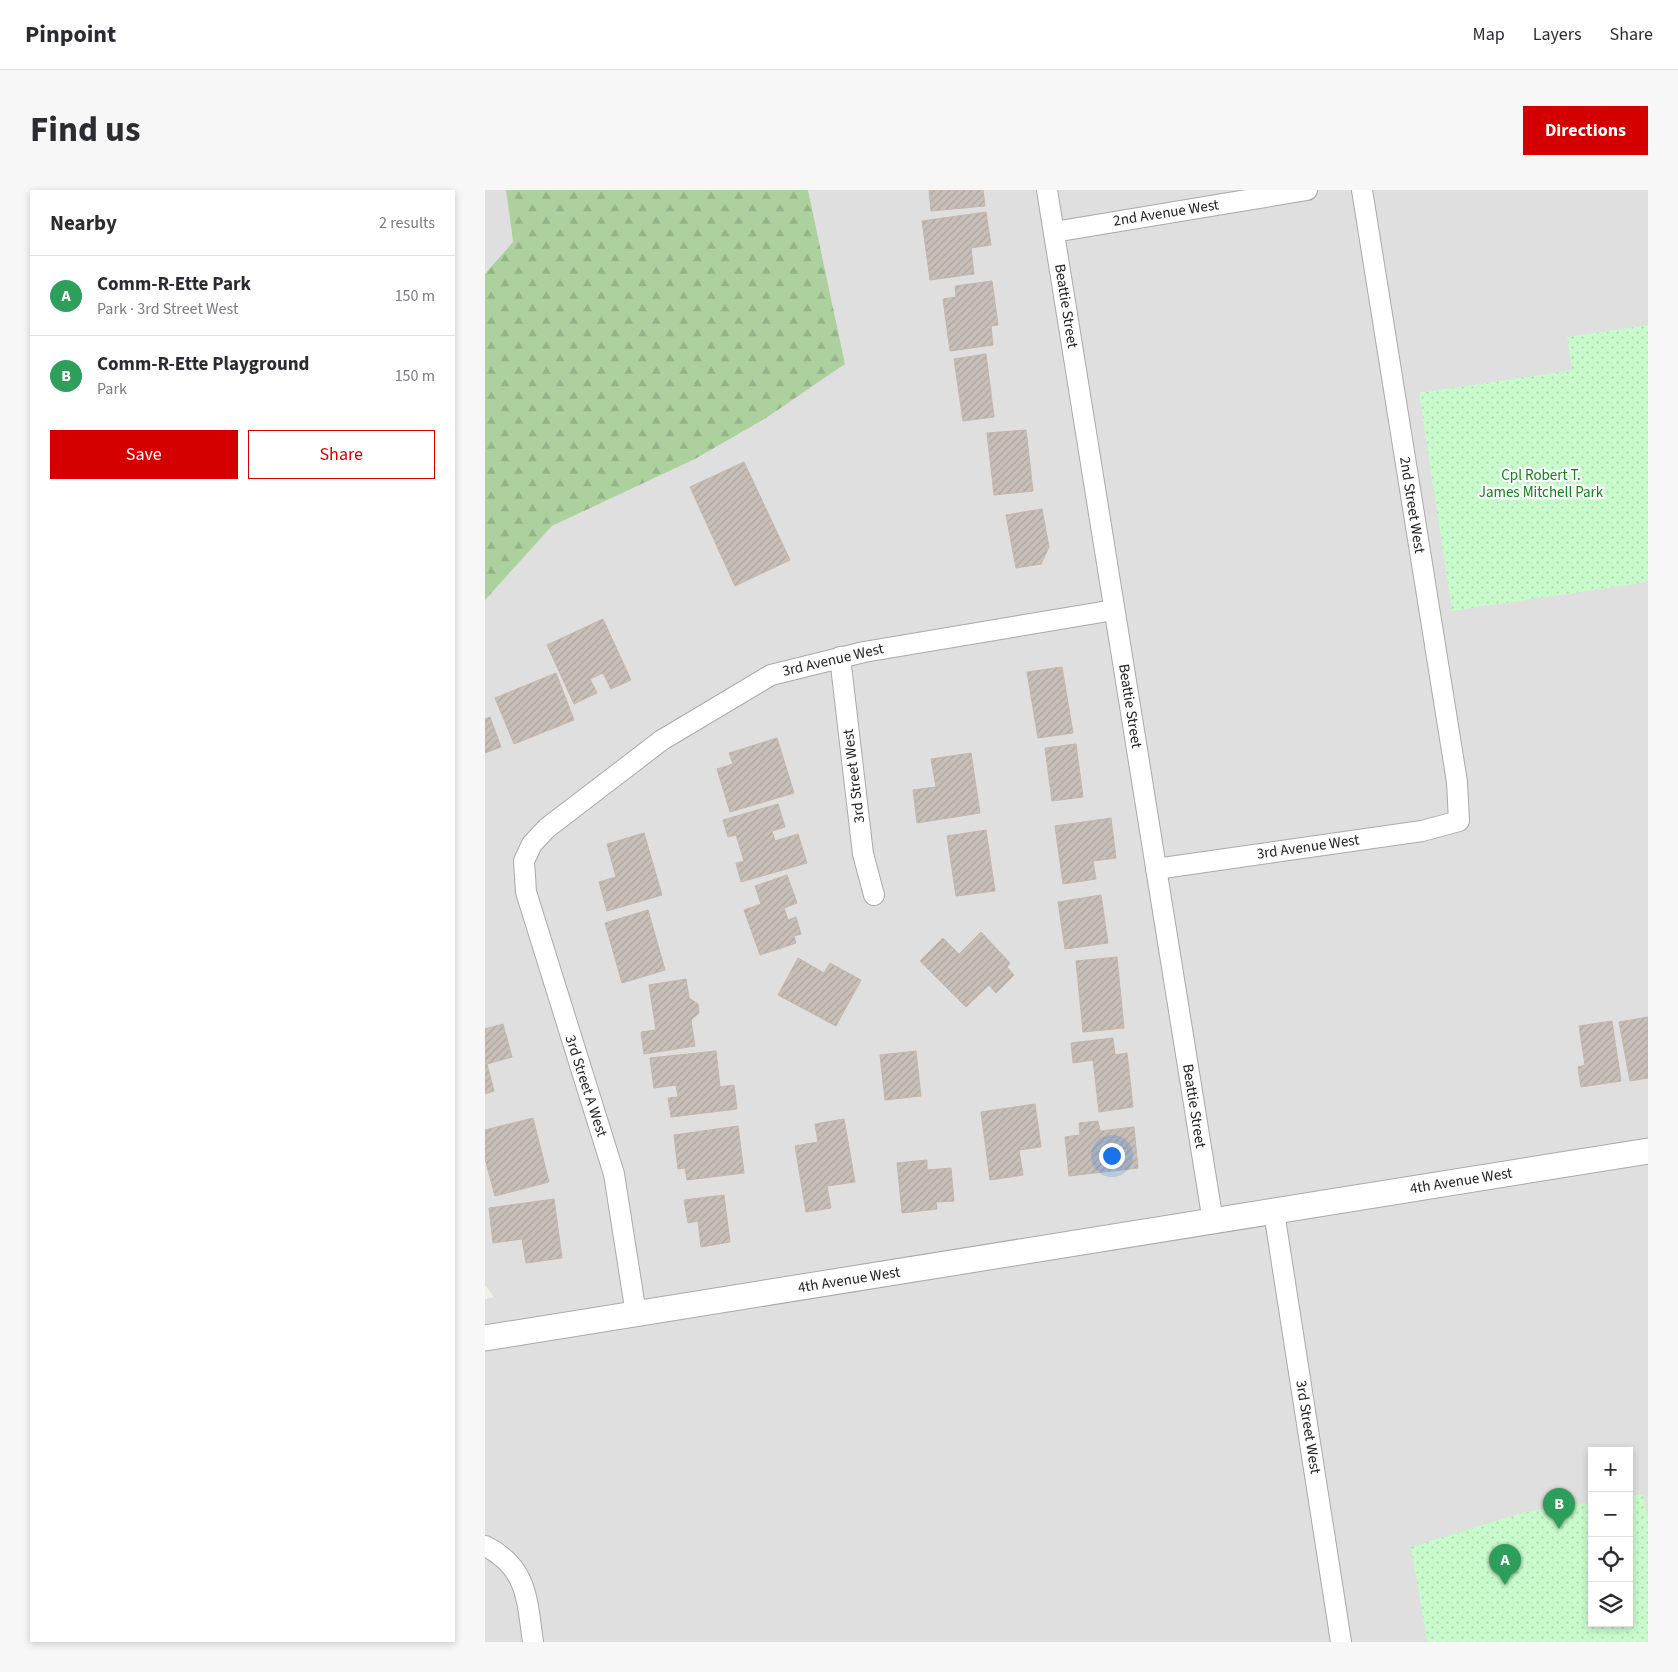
<!DOCTYPE html>
<html lang="en">
<head>
<meta charset="utf-8">
<style>
	:root { --surface:#fff; --page:#f7f7f7; --text:#2b2b33; --muted:#7c7c81; --line:#e1e1e2; --accent:#d40000 }
	body { margin:0; font-family:"Source Sans 3",sans-serif; background:var(--page); color:var(--text) }
	.controls { position:absolute; right:15px; bottom:15px; display:grid; overflow:hidden; border-radius:0px; box-shadow:0 2px 8px #0003 }
	.controls button { width:45px; height:45px; display:grid; place-items:center; padding:0; border:0; border-bottom:1px solid var(--line); background:var(--surface); color:var(--text); font:25px sans-serif }
	.you { position:absolute; left:626px; top:965px; width:18px; height:18px; margin:-12px; border:4px solid #fff; border-radius:50%; background:#1a73e8; box-shadow:0 0 0 8px #1a73e833 }
	.badge { display:grid; place-items:center; width:32px; height:32px; border-radius:50%; background:var(--accent); color:#fff; font-size:16px; font-weight:700 }
	.pin { position:absolute; translate:-50% -41px; filter:drop-shadow(0 1px 2px #0008) }
	.pin::after { content:''; position:absolute; top:26px; width:18px; height:15px; background:inherit; clip-path:polygon(0 0,100% 0,50% 100%) }
	.list { margin:0; padding:0; list-style:none }
	h2 { display:flex; justify-content:space-between; align-items:center; height:65px; margin:0; padding:0 20px; font-size:21px }
	h2 small { font-size:16px; font-weight:400; color:var(--muted) }
	.list li { display:grid; grid-template-columns:32px 1fr auto; gap:15px; align-items:center; box-sizing:border-box; height:80px; padding:0 20px; border-top:1px solid var(--line) }
	.list b { display:block; font-size:19px; white-space:nowrap }
	.list p { margin:0; font-size:16px; white-space:nowrap; color:var(--muted) }
	.list em { font-size:16px; font-style:normal; color:var(--muted) }
	.actions { display:flex; gap:10px; padding:15px 20px }
	.actions a { flex:1; padding:11px 0; border:1px solid var(--accent); border-radius:0px; text-align:center; font-size:18px; color:var(--accent) }
	.actions .main { background:var(--accent); color:#fff }
	.icon { flex:none; width:28px; height:28px; fill:none; stroke:currentColor; stroke-width:2; stroke-linecap:round; stroke-linejoin:round }
	.map { position:relative; flex:none; width:1163px; height:1452px; overflow:hidden; border-radius:0px }
	header { display:flex; align-items:center; gap:30px; box-sizing:border-box; height:70px; padding:0 25px; background:var(--surface); border-bottom:1px solid var(--line) }
	header strong { font-size:24px }
	nav { display:flex; gap:28px; margin-inline-start:auto; font-size:18px }
	.intro { display:flex; align-items:center; justify-content:space-between; box-sizing:border-box; height:120px; padding:0 30px }
	h1 { margin:0; font-size:35px }
	.button { padding:12px 22px; border-radius:0px; background:var(--accent); color:#fff; font-size:18px; font-weight:700 }
	main { display:flex; gap:30px; padding:0 30px }
	aside { flex:1; background:var(--surface); border-radius:0px; box-shadow:0 2px 8px #0003 }
	.map>svg:first-child { display:block }
</style>
</head>
<body>
<header>
<strong>Pinpoint</strong>
<nav><a>Map</a><a>Layers</a><a>Share</a></nav>
</header>
<div class="intro"><h1>Find us</h1><a class="button">Directions</a></div>
<main>
<aside>
<h2>Nearby<small>2 results</small></h2>
<ul class="list">
<li><span class="badge" style="background:#2e9e5b">A</span><div><b>Comm-R-Ette Park</b><p>Park · 3rd Street West</p></div><em>150 m</em></li>
<li><span class="badge" style="background:#2e9e5b">B</span><div><b>Comm-R-Ette Playground</b><p>Park</p></div><em>150 m</em></li>
</ul>
<div class="actions"><a class="main">Save</a><a>Share</a></div>
</aside>
<div class="map">
<svg width="1163" height="1452" viewBox="0 0 1163 1452">
	<defs>
		<pattern id="forest-firs" width="22" height="20" patternUnits="userSpaceOnUse" patternTransform="scale(1.25)"><rect width="22" height="20" fill="#add19e"/><path d="M5 1l3.5 6h-7zM16 11l3.5 6h-7z" fill="#95b388"/></pattern>
		<pattern id="park-dots" width="8" height="8" patternUnits="userSpaceOnUse" patternTransform="scale(1.25)"><rect width="8" height="8" fill="#c8facc"/><path d="M2 2h.1M6 6h.1" fill="none" stroke="#acd6af" stroke-width="1.8" stroke-linecap="round"/></pattern>
		<pattern id="building-hatch" width="6" height="6" patternUnits="userSpaceOnUse" patternTransform="scale(1.25)"><rect width="6" height="6" fill="#c7bfb8"/><path d="M-1 1l2-2M0 6l6-6M5 7l2-2" fill="none" stroke="#aba49e"/></pattern>
	</defs>
	<rect width="100%" height="100%" fill="#f2efe9"/>
	<g fill="#e0dfdf" fill-rule="evenodd">
		<polygon points="0,0 21,0 28,52 0,85"/>
		<path d="M 323,0 L 1163,0 L 1163,1452 L 0,1452 L 0,1109 L 9,1107 L 0,1095 L 0,410 L 67,336 L 210,269 L 281,228 L 360,174 ZM 1107,1261 L 1144,1261 L 1144,1433 L 1107,1433 Z"/>
	</g>
	<polygon fill="url(#forest-firs)" points="21,0 323,0 360,174 281,228 210,269 67,336 0,410 0,84 28,52"/>
	<g fill="url(#park-dots)">
		<polygon points="1163,135 1163,392 967,421 934,203 1087,180 1082,147"/>
		<polygon points="1158,1304 1163,1329 1163,1452 942,1452 926,1357 1040,1322 1107,1312 1107,1433 1144,1433 1144,1306"/>
	</g>
	<g fill="url(#building-hatch)" stroke="#c4b6ab">
		<polygon points="444,0 498,0 500,16 446,21"/>
		<polygon points="501,22 506,55 486,58 489,84 445,90 437,31"/>
		<polygon points="507,91 513,135 506,136 508,155 465,161 458,109 471,107 470,96"/>
		<polygon points="501,164 509,227 478,231 469,169"/>
		<polygon points="541,240 548,301 509,305 502,243"/>
		<polygon points="259,272 305,370 250,396 205,297"/>
		<polygon points="557,319 564,357 556,374 531,378 521,325"/>
		<polygon points="118,429 146,490 126,499 118,483 105,489 112,503 89,514 62,455"/>
		<polygon points="577,477 588,543 553,548 542,482"/>
		<polygon points="71,483 89,530 29,554 10,508"/>
		<polygon points="5,527 16,557 0,563 0,529"/>
		<polygon points="292,548 309,603 245,622 232,579 248,574 244,563"/>
		<polygon points="591,554 598,607 567,611 560,558"/>
		<polygon points="486,563 495,623 432,633 428,600 451,597 446,569"/>
		<polygon points="293,614 300,637 287,641 290,651 313,644 322,673 256,692 251,673 259,671 251,645 243,647 238,630"/>
		<polygon points="626,628 631,668 608,671 611,689 578,694 570,636"/>
		<polygon points="501,640 510,701 471,706 462,646"/>
		<polygon points="159,643 177,705 122,721 114,692 131,687 122,654"/>
		<polygon points="302,685 312,713 299,718 303,730 311,727 316,744 309,746 311,753 275,765 259,720 276,714 270,696"/>
		<polygon points="616,705 623,753 580,759 573,712"/>
		<polygon points="163,720 180,780 137,793 120,733"/>
		<polygon points="496,742 525,773 522,777 529,785 511,803 504,795 481,817 435,771 458,748 474,764"/>
		<polygon points="632,767 639,838 598,842 591,771"/>
		<polygon points="313,768 339,783 345,773 376,790 351,836 293,805"/>
		<polygon points="201,789 204,808 213,814 214,823 206,830 210,856 159,864 156,842 171,840 164,795"/>
		<polygon points="1163,827 1163,888 1145,891 1134,832"/>
		<polygon points="1127,831 1136,891 1096,897 1093,877 1100,875 1094,836"/>
		<polygon points="18,834 27,867 2,874 9,901 0,904 0,839"/>
		<polygon points="628,848 630,865 642,863 648,917 614,922 608,870 588,873 586,853"/>
		<polygon points="231,861 235,897 249,895 252,919 186,927 183,908 193,907 191,895 169,898 165,868"/>
		<polygon points="431,861 436,906 400,910 395,865"/>
		<polygon points="550,914 556,957 534,960 538,985 505,990 496,922"/>
		<polygon points="48,928 64,992 10,1006 0,969 0,940"/>
		<polygon points="359,929 370,992 342,996 346,1018 321,1022 310,956 333,952 330,934"/>
		<polygon points="613,931 615,941 649,937 653,978 584,986 580,947 595,945 594,933"/>
		<polygon points="253,936 259,983 202,990 200,978 193,979 189,945"/>
		<polygon points="442,970 442,980 466,978 469,1011 451,1012 452,1019 417,1023 412,973"/>
		<polygon points="239,1005 245,1052 216,1057 213,1031 203,1033 199,1010"/>
		<polygon points="69,1009 77,1068 41,1073 37,1049 8,1053 4,1018"/>
	</g>
	<g fill="none" stroke-linecap="round" stroke-linejoin="round">
		<g stroke="#a9a9a9" stroke-width="22">
			<g id="minor">
				<polyline points="562,0 728,1032"/>
				<polyline points="569,42 822,0"/>
				<polyline points="355,467 378,664 389,705"/>
				<polyline points="671,679 937,641 974,631 972,592 877,0"/>
				<polyline points="789,1022 856,1452"/>
				<polyline points="151,1124 129,984 41,702 39,671 47,654 62,638 177,550 286,485 379,462 629,420"/>
				<path d="M 0,1356 C 43,1377 42,1411 48,1452"/>
			</g>
		</g>
		<g stroke="#a9a9a9" stroke-width="27">
			<polyline id="tertiary" points="0,1148 1163,961"/>
		</g>
		<use href="#minor" stroke="#fff" stroke-width="20"/>
		<use href="#tertiary" stroke="#fff" stroke-width="25"/>
	</g>
	<g text-anchor="middle" dominant-baseline="central" stroke-width="4.5" stroke-linejoin="round" paint-order="stroke">
		<g font-size="15" fill="#222" stroke="#fff">
			<text transform="translate(681 23) rotate(-9)">2nd Avenue West</text>
			<text transform="translate(581 116) rotate(81)">Beattie Street</text>
			<text transform="translate(927 315) rotate(81)">2nd Street West</text>
			<text transform="translate(348 470) rotate(-13)">3rd Avenue West</text>
			<text transform="translate(645 516) rotate(81)">Beattie Street</text>
			<text transform="translate(369 586) rotate(-97)">3rd Street West</text>
			<text transform="translate(823 657) rotate(-8)">3rd Avenue West</text>
			<text transform="translate(101 896) rotate(72)">3rd Street A West</text>
			<text transform="translate(709 916) rotate(81)">Beattie Street</text>
			<text transform="translate(976 991) rotate(-9)">4th Avenue West</text>
			<text transform="translate(364 1090) rotate(-9)">4th Avenue West</text>
			<text transform="translate(823 1237) rotate(81)">3rd Street West</text>
		</g>
		<g font-size="15" fill="#0c8416" stroke="#fff">
			<text x="1056" y="285">Cpl Robert T.<tspan x="1056" dy="17">James Mitchell Park</tspan></text>
		</g>
	</g>
</svg>
<div class="controls">
<button>+</button>
<button>−</button>
<button><svg class="icon" aria-label="locate" viewBox="0 0 24 24"><circle cx="12" cy="12" r="6"/><path d="M12 2v4M12 18v4M2 12h4M18 12h4"/></svg></button>
<button><svg class="icon" aria-label="layers" viewBox="0 0 24 24"><path d="M12 4l9 5-9 5-9-5zM3 14l9 5 9-5"/></svg></button>
</div>
<div class="you"></div>
<div class="pin badge" style="left:1020px;top:1395px;background:#2e9e5b">A</div>
<div class="pin badge" style="left:1074px;top:1339px;background:#2e9e5b">B</div>
</div>
</main>
</body>
</html>
